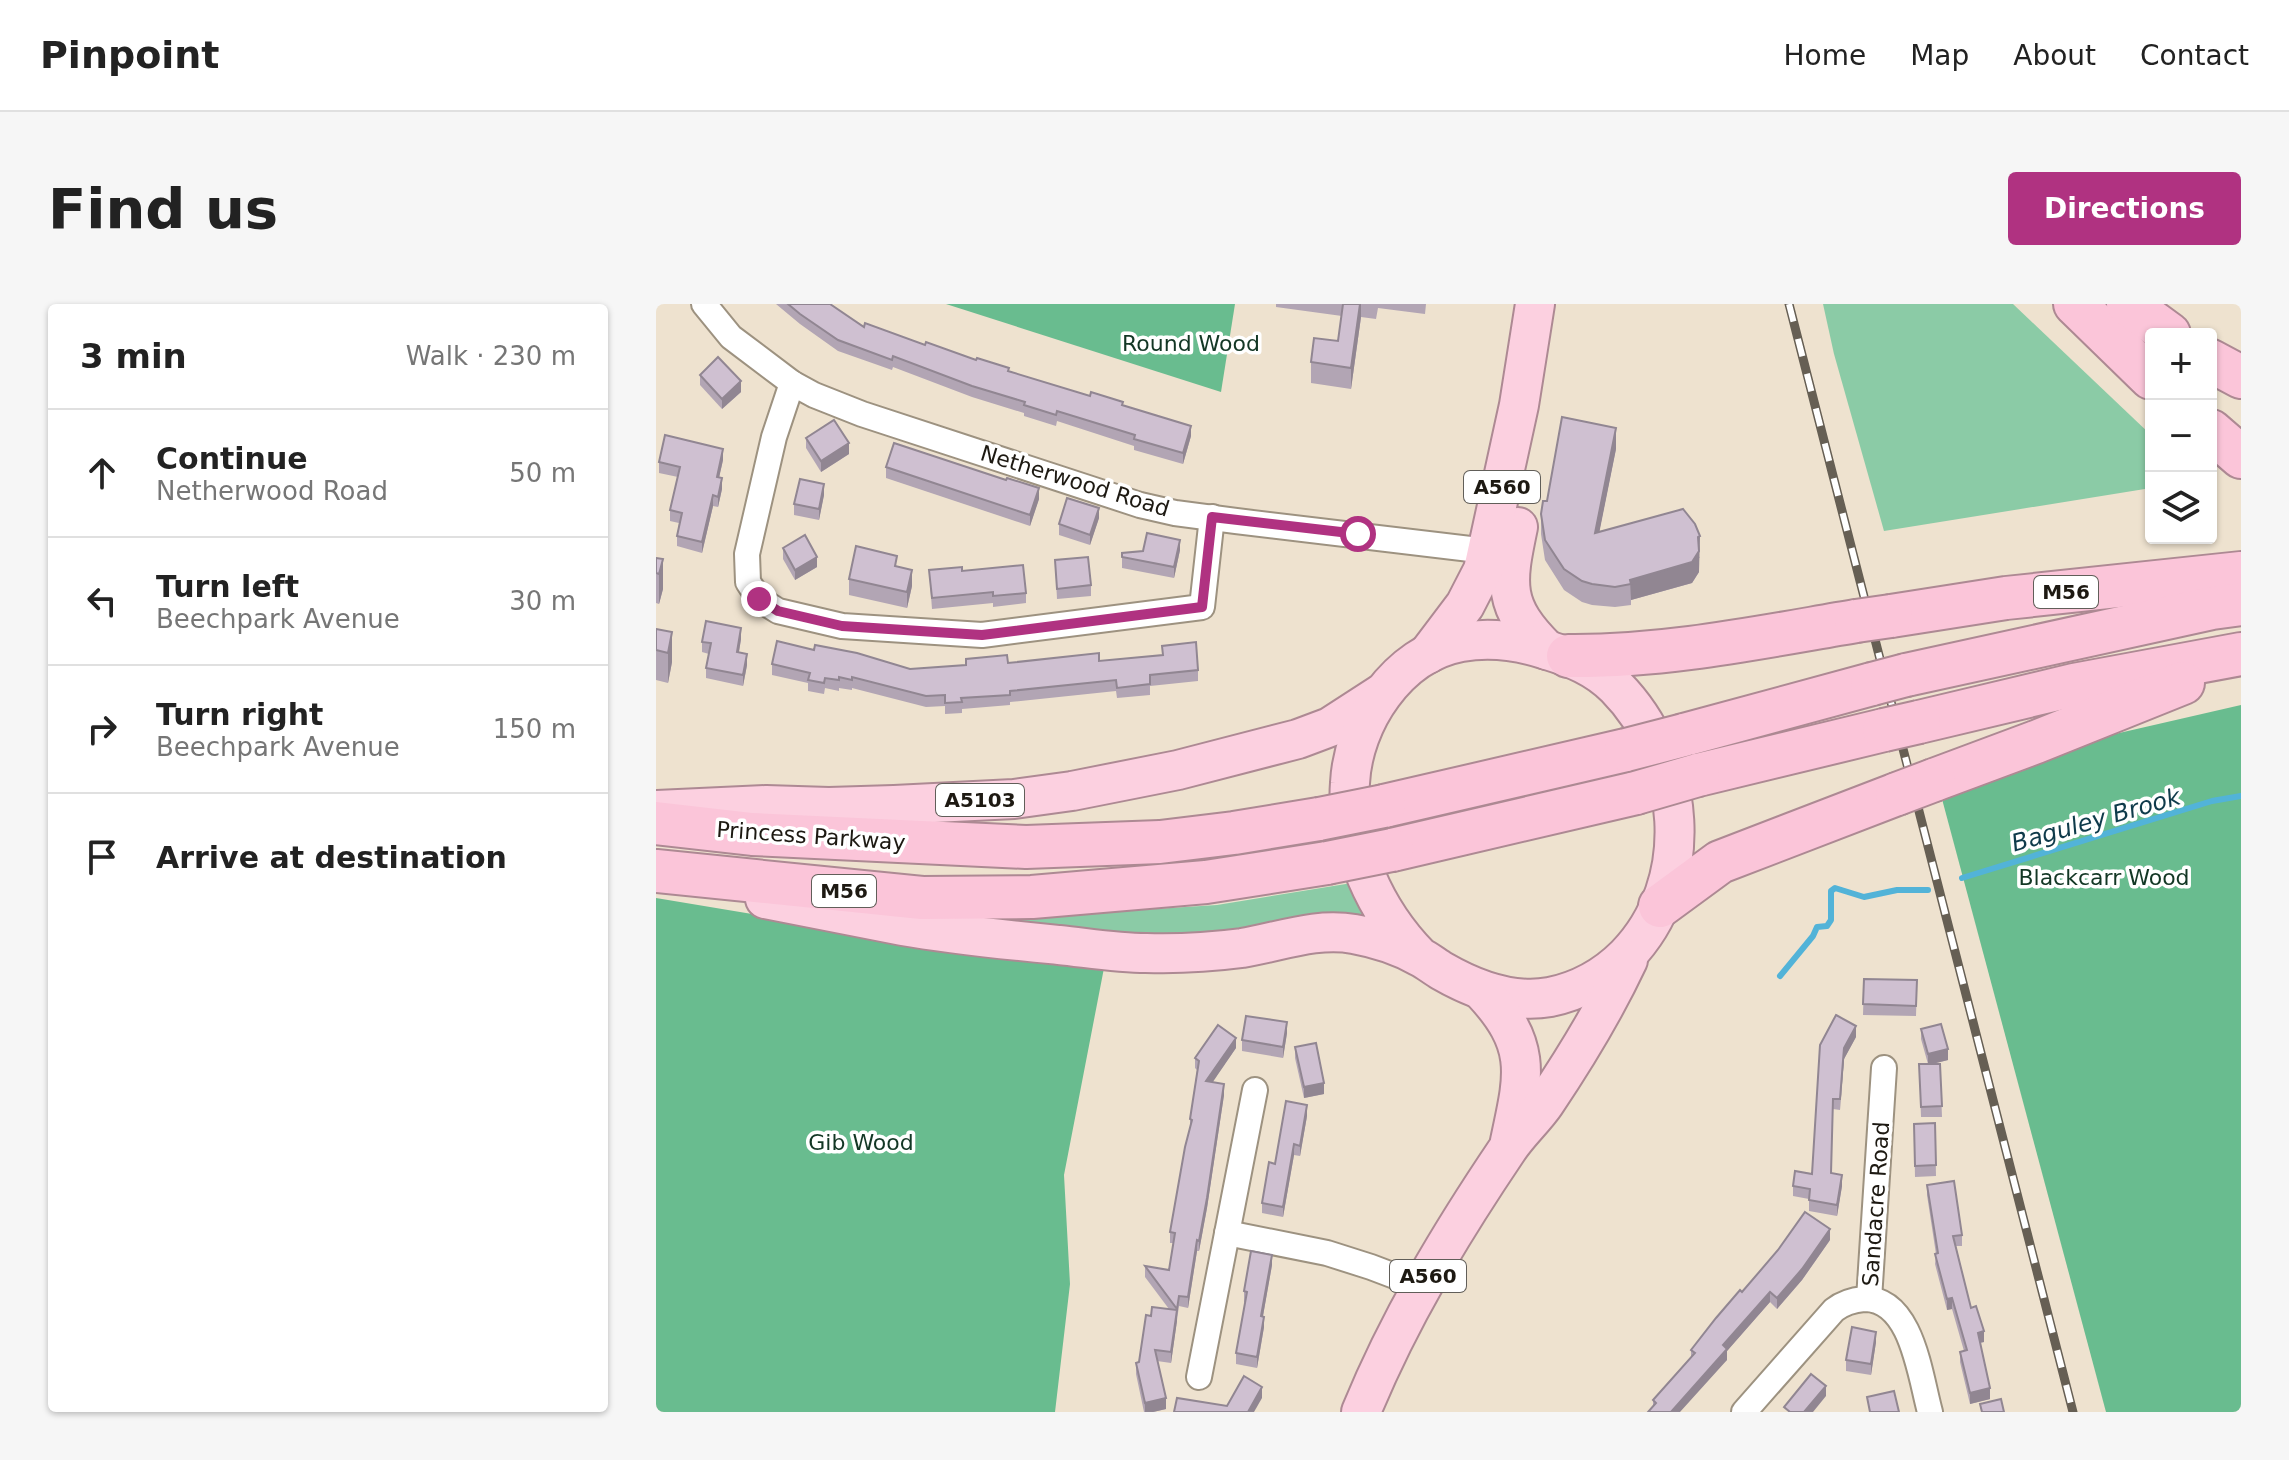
<!DOCTYPE html>
<html lang="en">
<head>
<meta charset="utf-8">
<style>
	:root { --surface:#fff; --page:#f6f6f6; --text:#222; --muted:#767676; --line:#e0e0e0; --accent:#b03281 }
	body { margin:0; font-family:"DejaVu Sans",sans-serif; background:var(--page); color:var(--text) }
	.controls { position:absolute; right:24px; top:24px; display:grid; overflow:hidden; border-radius:8px; box-shadow:0 2px 6px #0004 }
	.controls button { width:72px; height:72px; display:grid; place-items:center; padding:0; border:0; border-bottom:2px solid var(--line); background:var(--surface); color:var(--text); font:40px sans-serif }
	.stop { position:absolute; width:24px; height:24px; margin:-18px; border:6px solid #b03281; border-radius:50%; background:#fff }
	.stop.end { background:#b03281; border-color:#fff; box-shadow:0 2px 8px #0008 }
	.list { margin:0; padding:0; list-style:none }
	h2 { display:flex; justify-content:space-between; align-items:center; height:104px; margin:0; padding:0 32px; font-size:34px }
	h2 small { font-size:26px; font-weight:400; color:var(--muted) }
	.list li { display:grid; grid-template-columns:52px 1fr auto; gap:24px; align-items:center; box-sizing:border-box; height:128px; padding:0 32px; border-top:2px solid var(--line) }
	.list b { display:block; font-size:30px; white-space:nowrap }
	.list p { margin:0; font-size:26px; white-space:nowrap; color:var(--muted) }
	.list em { font-size:26px; font-style:normal; color:var(--muted) }
	.icon { flex:none; width:44px; height:44px; fill:none; stroke:currentColor; stroke-width:2; stroke-linecap:round; stroke-linejoin:round }
	.map { position:relative; flex:none; width:1585px; height:1108px; overflow:hidden; border-radius:8px }
	header { display:flex; align-items:center; gap:48px; box-sizing:border-box; height:112px; padding:0 40px; background:var(--surface); border-bottom:2px solid var(--line) }
	header strong { font-size:38px }
	nav { display:flex; gap:44px; margin-inline-start:auto; font-size:28px }
	.intro { display:flex; align-items:center; justify-content:space-between; box-sizing:border-box; height:192px; padding:0 48px }
	h1 { margin:0; font-size:56px }
	.button { padding:20px 36px; border-radius:8px; background:var(--accent); color:#fff; font-size:28px; font-weight:700 }
	main { display:flex; gap:48px; padding:0 48px }
	aside { flex:1; background:var(--surface); border-radius:8px; box-shadow:0 2px 6px #0004 }
	.map>svg:first-child { display:block }
</style>
</head>
<body>
<header>
<strong>Pinpoint</strong>
<nav><a>Home</a><a>Map</a><a>About</a><a>Contact</a></nav>
</header>
<div class="intro"><h1>Find us</h1><a class="button">Directions</a></div>
<main>
<aside>
<h2>3 min<small>Walk · 230 m</small></h2>
<ul class="list">
<li><svg class="icon" aria-label="ahead" viewBox="0 0 24 24"><path d="M12 20V5M6 11l6-6 6 6"/></svg><div><b>Continue</b><p>Netherwood Road</p></div><em>50 m</em></li>
<li><svg class="icon" aria-label="left" viewBox="0 0 24 24"><path d="M17 20v-9H6M10 6l-5 5 5 5"/></svg><div><b>Turn left</b><p>Beechpark Avenue</p></div><em>30 m</em></li>
<li><svg class="icon" aria-label="right" viewBox="0 0 24 24"><path d="M7 20v-9h11M14 6l5 5-5 5"/></svg><div><b>Turn right</b><p>Beechpark Avenue</p></div><em>150 m</em></li>
<li><svg class="icon" aria-label="arrive" viewBox="0 0 24 24"><path d="M6 21V4h12l-3 4 3 4H6"/></svg><div><b>Arrive at destination</b></div></li>
</ul>
</aside>
<div class="map">
<svg width="1585" height="1108" viewBox="0 0 1585 1108">
	<rect width="100%" height="100%" fill="#eee2cf"/>
	<g fill="#8bcba6">
		<polygon points="1167,0 1357,0 1495,131 1495,184 1228,227 1178,50"/>
		<polygon points="696,579 718,621 552,634 422,628 277,613 420,610 561,601"/>
	</g>
	<g fill="#69bc8f">
		<polygon points="290,0 579,0 565,88"/>
		<polygon points="1585,401 1585,1108 1450,1108 1286,495 1411,441"/>
		<polygon points="0,594 275,640 448,664 408,871 414,980 399,1108 0,1108"/>
	</g>
	<g fill="none" stroke-linecap="round" stroke-linejoin="round">
		<g stroke="#52b3d8" stroke-width="6">
			<polyline points="1306,574 1556,497 1585,492"/>
			<polyline points="1124,672 1157,632 1161,623 1171,622 1175,616 1175,587 1179,584 1208,593 1241,586 1272,586"/>
		</g>
		<g stroke="#9d9280" stroke-width="28">
			<g id="minor">
				<polyline points="48,0 75,33 136,79 158,91 206,110 484,201 519,209 580,217 831,247"/>
				<polyline points="136,79 118,133 91,250 92,278 103,295 122,307 186,322 326,331 546,303 556,213"/>
				<polyline points="571,929 671,949 715,963 765,982"/>
				<polyline points="1213,995 1228,764"/>
				<polyline points="543,1073 599,786"/>
				<path d="M 1088,1108 L 1178,1006 C 1187,999 1196,996 1208,995 C 1256,994 1264,1072 1274,1108"/>
			</g>
		</g>
		<g stroke="#ad8993" stroke-width="42">
			<g id="trunk">
				<path d="M 862,223 C 850,280 846,302 891,346"/>
				<polyline points="772,350 809,301 827,266 863,101 879,0"/>
				<polyline points="1,506 110,501 173,503 238,501 358,495 416,487 522,466 642,435 674,423 725,390"/>
				<path d="M 109,595 C 155,604 201,613 247,622 C 298,631 351,636 403,641 C 432,644 461,649 490,649 C 522,650 555,648 586,644 C 623,638 660,623 698,630 C 720,634 745,642 764,653 C 772,657 779,663 786,667 C 819,686 856,700 894,693 C 923,687 950,672 970,652 C 1042,578 1030,454 960,383 C 940,363 917,354 891,346 C 864,337 834,333 805,338 C 741,350 697,418 694,479 C 689,543 720,608 764,653"/>
				<path d="M 827,688 C 877,742 868,771 854,837"/>
				<path d="M 705,1108 C 743,1015 795,929 851,846 C 862,829 878,815 889,799 C 920,753 949,705 972,656"/>
			</g>
		</g>
		<g stroke="#ad8993" stroke-width="46">
			<g id="motorway">
				<polyline points="1419,0 1495,74"/>
				<polyline points="1472,0 1513,30"/>
				<polyline points="1555,57 1585,73"/>
				<polyline points="1555,127 1585,153"/>
				<polyline points="1235,312 1350,294 1585,269"/>
				<path d="M 912,352 C 1009,353 1105,333 1200,317"/>
				<polyline points="1250,371 1556,304 1585,300"/>
				<polyline points="1263,418 1418,381 1585,350"/>
				<polyline points="1028,431 1216,380"/>
				<polyline points="1042,471 1228,426"/>
				<polyline points="1278,476 1380,438 1527,379"/>
				<polyline points="728,502 970,446"/>
				<polyline points="0,519 96,530 370,543 504,538 578,529 663,515"/>
				<polyline points="736,546 980,489"/>
				<polyline points="0,567 266,594 376,593 550,578 671,559"/>
				<polyline points="1004,602 1064,558 1241,490"/>
			</g>
		</g>
		<use href="#minor" stroke="#fff" stroke-width="24"/>
		<use href="#trunk" stroke="#fcd0e0" stroke-width="38"/>
		<use href="#motorway" stroke="#fbc5d9" stroke-width="42"/>
		<g stroke="#665f54" stroke-width="9">
			<polyline id="rail" points="1133,0 1417,1108"/>
		</g>
		<use href="#rail" stroke="#fff" stroke-width="6" stroke-dasharray="18" stroke-linecap="butt"/>
		<g stroke="#ad8993" stroke-width="46" stroke-linecap="butt">
			<g id="motorway-bridge">
				<polyline points="1200,317 1235,312"/>
				<polyline points="1216,380 1250,371"/>
				<polyline points="1228,426 1263,418"/>
				<polyline points="970,446 1028,431"/>
				<polyline points="980,489 1042,471"/>
				<polyline points="1241,490 1278,476"/>
				<polyline points="663,515 728,502"/>
				<polyline points="671,559 736,546"/>
			</g>
		</g>
		<use href="#motorway-bridge" stroke="#fbc5d9" stroke-width="42"/>
	</g>
	<g fill="#b2a5b4">
		<polygon points="120,0 174,0 208,23 434,92 467,101 535,132 527,160 478,146 478,142 401,117 400,122 368,112 368,109 316,93 237,63 236,66 182,47 144,20"/>
		<polygon points="620,0 770,0 769,10 722,4 720,15 705,13 695,85 655,79 655,58 682,37 686,12 620,3"/>
		<polygon points="44,71 85,88 66,105 44,81"/>
		<polygon points="150,134 193,150 165,168 150,144"/>
		<polygon points="960,145 943,228 1044,253 1043,254 1043,268 1036,279 975,296 975,301 959,303 936,301 926,298 908,286 889,256 885,230 885,210 891,197"/>
		<polygon points="67,156 63,173 66,185 62,203 57,202 46,249 21,242 21,232 23,219 14,217 14,206 22,173 3,169 3,158"/>
		<polygon points="230,163 383,195 374,222 230,174"/>
		<polygon points="168,191 163,216 138,211 138,200"/>
		<polygon points="443,214 434,241 403,231 403,220"/>
		<polygon points="127,244 161,263 139,276 127,255"/>
		<polygon points="524,246 518,274 466,264 466,249 487,247"/>
		<polygon points="0,254 7,285 3,300 0,299"/>
		<polygon points="399,256 435,281 435,292 401,295"/>
		<polygon points="241,262 256,282 251,304 193,291 193,275"/>
		<polygon points="273,266 306,267 370,289 370,299 337,303 337,299 276,305"/>
		<polygon points="0,325 16,328 16,358 12,379 0,376"/>
		<polygon points="85,335 83,348 91,361 87,382 50,374 50,364 53,350 46,348 46,338"/>
		<polygon points="506,342 542,366 542,377 494,382 494,391 461,394 460,387 354,398 354,401 306,405 306,409 289,410 289,402 270,403 196,384 196,386 183,384 183,387 169,384 168,390 152,387 152,379 116,371 116,360 158,346 254,365 352,359 443,357 506,351"/>
		<polygon points="1208,675 1261,676 1260,712 1207,711"/>
		<polygon points="1265,725 1292,756 1276,760 1284,760 1286,813 1265,813 1263,760 1272,760 1265,735"/>
		<polygon points="631,729 627,754 586,747 586,736"/>
		<polygon points="1200,733 1188,755 1184,806 1177,805 1175,869 1186,882 1181,912 1153,907 1153,895 1137,892 1137,882 1156,870 1164,741"/>
		<polygon points="639,743 668,790 648,794 639,754"/>
		<polygon points="580,744 556,778 568,791 551,904 543,947 541,947 532,1004 523,1002 515,1059 501,1057 510,1105 497,1108 488,1108 480,1070 480,1059 483,1058 495,1012 513,1005 489,973 489,962 513,966 517,939 514,939 514,928 534,823 534,815 541,766 539,764 539,754"/>
		<polygon points="651,812 644,852 638,851 627,913 606,909 606,899 619,860"/>
		<polygon points="1279,819 1280,872 1259,873 1258,820"/>
		<polygon points="1271,881 1306,931 1306,942 1300,942 1315,1004 1328,1038 1324,1039 1334,1095 1314,1100 1304,1058 1304,1048 1308,1047 1296,1005 1291,1006 1279,960 1280,950 1271,891"/>
		<polygon points="1174,936 1146,976 1121,1005 1114,998 1071,1047 1071,1056 997,1102 997,1096 1035,1053 1035,1046 1086,988"/>
		<polygon points="616,961 607,1012 608,1023 601,1064 580,1060 580,1049 589,998 588,998 588,987"/>
		<polygon points="1220,1038 1215,1071 1190,1067 1190,1056"/>
	</g>
	<g fill="#918692">
		<polygon points="704,0 705,0 705,13 695,85 695,64"/>
		<polygon points="85,77 85,88 66,105 66,95"/>
		<polygon points="535,122 535,132 527,160 527,149"/>
		<polygon points="960,124 960,145 939,250 939,229"/>
		<polygon points="193,139 193,150 165,168 165,157"/>
		<polygon points="67,145 67,156 61,183 61,173"/>
		<polygon points="66,174 66,185 62,203 62,193"/>
		<polygon points="168,180 168,191 163,216 163,205"/>
		<polygon points="383,184 383,195 374,222 374,211"/>
		<polygon points="57,191 57,202 46,249 46,238"/>
		<polygon points="443,204 443,214 434,241 434,231"/>
		<polygon points="1044,232 1043,268 1036,279 975,296 974,276"/>
		<polygon points="524,236 524,246 518,274 518,263"/>
		<polygon points="161,253 161,263 139,276 139,266"/>
		<polygon points="7,255 7,285 3,300 3,270"/>
		<polygon points="256,266 256,282 251,304 251,288"/>
		<polygon points="85,324 85,335 81,359 81,348"/>
		<polygon points="16,328 16,358 12,379 12,349"/>
		<polygon points="91,350 91,361 87,382 87,371"/>
		<polygon points="631,718 631,729 627,754 627,743"/>
		<polygon points="1200,722 1200,733 1188,755 1184,806 1188,744"/>
		<polygon points="580,734 580,744 550,788 550,777"/>
		<polygon points="1292,745 1292,756 1272,761 1272,750"/>
		<polygon points="668,779 668,790 648,794 648,783"/>
		<polygon points="568,780 568,791 551,904 543,947 543,937"/>
		<polygon points="651,801 651,812 644,852 644,842"/>
		<polygon points="638,840 638,851 627,913 627,903"/>
		<polygon points="1186,871 1186,882 1181,912 1181,901"/>
		<polygon points="1174,925 1174,936 1146,976 1121,1005 1121,994"/>
		<polygon points="541,936 541,947 532,1004 532,993"/>
		<polygon points="616,951 616,961 605,1023 605,1012"/>
		<polygon points="1114,988 1114,998 1071,1047 1071,1056 1024,1108 1015,1108 1067,1041"/>
		<polygon points="1296,994 1296,1005 1291,1006 1291,995"/>
		<polygon points="521,1006 521,1017 515,1059 515,1048"/>
		<polygon points="608,1013 608,1023 601,1064 601,1053"/>
		<polygon points="1328,1027 1328,1038 1322,1039 1322,1029"/>
		<polygon points="1220,1028 1220,1038 1215,1071 1215,1060"/>
		<polygon points="1170,1082 1170,1092 1157,1108 1148,1108"/>
		<polygon points="606,1083 606,1094 598,1108 592,1108"/>
		<polygon points="1334,1084 1334,1095 1314,1100 1314,1089"/>
		<polygon points="510,1094 510,1105 497,1108 489,1108 489,1099"/>
	</g>
	<g fill="#cfc0d1" stroke="#918692" stroke-width="2">
		<polygon points="132,0 174,0 208,23 209,19 269,41 270,38 320,56 321,54 353,64 352,67 434,92 435,88 467,98 466,101 535,122 527,149 478,135 479,131 401,107 400,111 368,101 369,98 316,82 237,52 236,56 182,36 144,10"/>
		<polygon points="687,0 704,0 695,64 655,58 658,34 682,37"/>
		<polygon points="62,53 85,77 66,95 44,71"/>
		<polygon points="906,113 960,124 939,229 1027,205 1039,220 1044,232 1042,233 1043,247 1036,258 974,276 975,280 959,283 936,280 926,277 908,265 889,236 885,210 887,197 891,197"/>
		<polygon points="178,116 193,139 165,157 150,134"/>
		<polygon points="9,131 67,145 61,173 66,174 62,193 57,191 46,238 21,232 26,209 14,206 24,163 3,158"/>
		<polygon points="238,139 350,176 351,174 383,184 374,211 230,163"/>
		<polygon points="144,175 168,180 163,205 138,200"/>
		<polygon points="411,194 443,204 434,231 403,220"/>
		<polygon points="491,229 524,236 518,263 466,253 466,249 487,247"/>
		<polygon points="149,231 161,253 139,266 127,244"/>
		<polygon points="200,242 241,252 239,262 256,266 251,288 193,275"/>
		<polygon points="432,253 435,281 401,285 399,256"/>
		<polygon points="0,254 7,255 3,270 0,269"/>
		<polygon points="367,261 370,289 337,292 337,288 276,294 273,266 306,263 306,267"/>
		<polygon points="50,317 85,324 81,348 91,350 87,371 50,364 55,339 46,338"/>
		<polygon points="0,325 16,328 12,349 0,346"/>
		<polygon points="121,337 158,346 159,341 201,349 254,365 310,361 310,355 351,351 352,359 443,349 443,357 507,351 506,342 540,338 542,366 494,371 494,380 461,384 460,376 354,387 354,391 305,394 306,398 289,399 289,391 270,392 196,373 196,376 183,373 183,376 169,374 168,379 152,376 154,369 116,360"/>
		<polygon points="1208,675 1261,676 1260,702 1207,700"/>
		<polygon points="1180,711 1200,722 1188,744 1184,795 1177,795 1175,869 1186,871 1181,901 1153,896 1154,885 1137,882 1139,867 1156,870 1164,741"/>
		<polygon points="590,712 631,718 627,743 586,736"/>
		<polygon points="1285,720 1292,745 1272,750 1265,725"/>
		<polygon points="562,721 580,734 550,777 568,780 551,894 543,937 541,936 532,993 523,992 521,1005 489,962 513,966 519,929 514,928 529,843 536,816 534,815 543,757 539,754"/>
		<polygon points="660,739 668,779 648,783 639,743"/>
		<polygon points="1263,760 1284,760 1286,802 1265,803"/>
		<polygon points="630,797 651,801 644,842 638,840 627,903 606,899 613,858 619,860"/>
		<polygon points="1279,819 1280,861 1259,862 1258,820"/>
		<polygon points="1298,877 1306,931 1297,932 1315,1004 1320,1002 1328,1027 1322,1029 1334,1084 1314,1089 1304,1048 1311,1046 1296,994 1291,995 1279,950 1282,949 1271,881"/>
		<polygon points="1149,908 1174,925 1146,965 1121,994 1114,988 1067,1041 1071,1045 1015,1108 992,1108 1000,1099 997,1096 1039,1049 1035,1046 1060,1014 1084,986 1086,988 1122,946"/>
		<polygon points="595,947 616,951 605,1012 608,1013 601,1053 580,1049 591,988 588,987"/>
		<polygon points="496,1003 521,1006 515,1048 499,1046 510,1094 489,1099 480,1059 483,1058 490,1011 495,1012"/>
		<polygon points="1196,1023 1220,1028 1215,1060 1190,1056"/>
		<polygon points="1155,1070 1170,1082 1148,1108 1134,1108 1128,1103"/>
		<polygon points="588,1072 606,1083 592,1108 518,1108 521,1094 571,1102"/>
		<polygon points="1238,1087 1243,1108 1214,1108 1211,1093"/>
		<polygon points="1345,1095 1348,1108 1326,1108 1324,1100"/>
	</g>
	<g fill="none" stroke-linecap="round" stroke-linejoin="round">
		<polyline stroke="#b03281" stroke-width="10" points="103,295 122,307 186,322 326,331 546,303 556,213 702,230"/>
	</g>
	<g text-anchor="middle" dominant-baseline="central" stroke-width="7" stroke-linejoin="round" paint-order="stroke">
		<g fill="#fff" stroke="#615e59" stroke-width="2">
			<rect x="808" y="167" width="76" height="32" rx="6"/>
			<rect x="1378" y="272" width="64" height="32" rx="6"/>
			<rect x="280" y="480" width="88" height="32" rx="6"/>
			<rect x="156" y="571" width="64" height="32" rx="6"/>
			<rect x="734" y="956" width="76" height="32" rx="6"/>
		</g>
		<g font-size="20" font-weight="bold" fill="#1d1912">
			<text x="846" y="183">A560</text>
			<text x="1410" y="288">M56</text>
			<text x="324" y="496">A5103</text>
			<text x="188" y="587">M56</text>
			<text x="772" y="972">A560</text>
		</g>
		<g font-size="22" fill="#133725" stroke="#fff">
			<text x="535" y="39">Round Wood</text>
			<text x="1448" y="573">Blackcarr Wood</text>
			<text x="205" y="838">Gib Wood</text>
		</g>
		<g font-size="22" fill="#1d1912" stroke="#fff">
			<text transform="translate(419 177) rotate(17)">Netherwood Road</text>
			<text transform="translate(155 532) rotate(4)">Princess Parkway</text>
			<text transform="translate(1220 900) rotate(-86)">Sandacre Road</text>
		</g>
		<g font-size="24" font-style="italic" fill="#0f3b4b" stroke="#fff">
			<text transform="translate(1440 516) rotate(-16)">Baguley Brook</text>
		</g>
	</g>
</svg>
<div class="controls">
<button>+</button>
<button>−</button>
<button><svg class="icon" aria-label="layers" viewBox="0 0 24 24"><path d="M12 4l9 5-9 5-9-5zM3 14l9 5 9-5"/></svg></button>
</div>
<div class="stop" style="left:702px;top:230px"></div>
<div class="stop end" style="left:103px;top:295px"></div>
</div>
</main>
</body>
</html>
